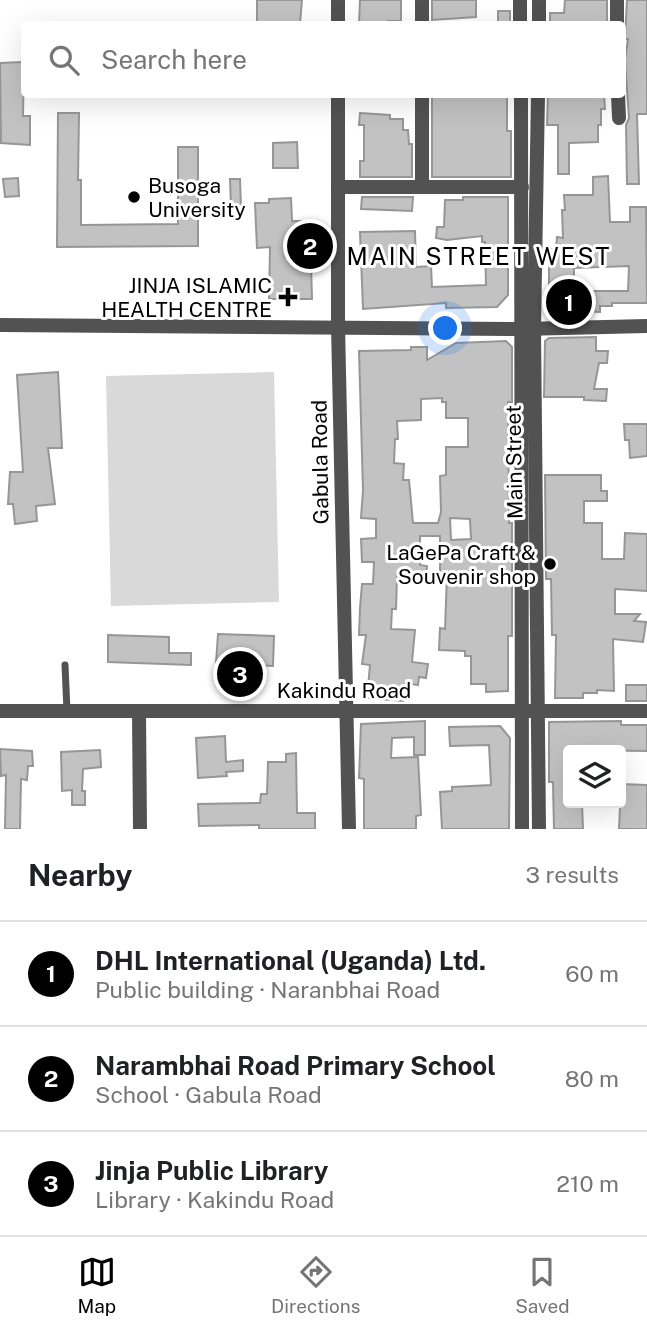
<!DOCTYPE html>
<html lang="en">
<head>
<meta charset="utf-8">
<style>
	:root { --surface:#fff; --page:#f6f6f6; --text:#202124; --muted:#757577; --line:#e0e0e0; --accent:#000 }
	body { margin:0; font-family:"Public Sans",sans-serif; background:var(--page); color:var(--text) }
	.controls { position:absolute; right:21px; bottom:21px; display:grid; overflow:hidden; border-radius:7px; box-shadow:0 7px 28px #0002 }
	.controls button { width:63px; height:63px; display:grid; place-items:center; padding:0; border:0; border-bottom:2px solid var(--line); background:var(--surface); color:var(--text); font:35px sans-serif }
	.you { position:absolute; left:446px; top:329px; width:24px; height:24px; margin:-18px; border:5px solid #fff; border-radius:50%; background:#1a73e8; box-shadow:0 0 0 10px #1a73e833 }
	.badge { display:grid; place-items:center; width:46px; height:46px; border-radius:50%; background:var(--accent); color:#fff; font-size:23px; font-weight:700 }
	.pin { position:absolute; translate:-50% -50%; border:4px solid #fff; box-shadow:0 2px 7px #0006 }
	.list { margin:0; padding:0; list-style:none }
	h2 { display:flex; justify-content:space-between; align-items:center; height:91px; margin:0; padding:0 28px; font-size:30px }
	h2 small { font-size:23px; font-weight:400; color:var(--muted) }
	.list li { display:grid; grid-template-columns:46px 1fr auto; gap:21px; align-items:center; box-sizing:border-box; height:105px; padding:0 28px; border-top:2px solid var(--line) }
	.list b { display:block; font-size:26px; white-space:nowrap }
	.list p { margin:0; font-size:23px; white-space:nowrap; color:var(--muted) }
	.list em { font-size:23px; font-style:normal; color:var(--muted) }
	.icon { flex:none; width:38px; height:38px; fill:none; stroke:currentColor; stroke-width:2; stroke-linecap:round; stroke-linejoin:round }
	.map { position:relative; flex:none; width:647px; height:829px; overflow:hidden }
	.search { position:absolute; background:var(--surface); box-shadow:0 7px 28px #0002; left:21px; right:21px; top:21px; height:77px; display:flex; align-items:center; gap:18px; box-sizing:border-box; padding:0 24px; border-radius:7px; color:var(--muted); font-size:26px }
	.sheet { height:406px; background:var(--surface) }
	nav { display:flex; justify-content:space-around; align-items:center; box-sizing:border-box; height:98px; border-top:2px solid var(--line); background:var(--surface); font-size:19px; color:var(--muted) }
	nav a { display:grid; justify-items:center; gap:4px }
	nav .on { color:var(--accent) }
	.map>svg:first-child { display:block }
</style>
</head>
<body>
<div class="map">
<svg width="647" height="829" viewBox="0 0 647 829">
	<rect width="100%" height="100%" fill="#fff"/>
	<polygon fill="#d9d9d9" points="274,372 279,602 111,606 106,376"/>
	<g fill="#c2c2c2" stroke="#969696" stroke-width="2" fill-rule="evenodd">
		<polygon points="257,0 302,0 300,24 257,24"/>
		<polygon points="360,0 401,0 401,21 388,21 388,24 359,24"/>
		<polygon points="432,0 476,0 476,17 432,20"/>
		<polygon points="565,0 607,0 607,24 550,24 550,13 564,13"/>
		<polygon points="627,0 647,0 647,114 637,114 639,184 627,184 626,125 629,118 625,60 628,39 625,39"/>
		<rect x="498" y="11" width="12" height="13"/>
		<polygon points="22,62 22,65 24,65 23,116 30,116 30,145 1,143 0,63"/>
		<polygon points="432,94 507,94 507,131 511,131 511,177 432,177"/>
		<polygon points="548,94 604,94 605,109 601,109 601,125 598,125 598,142 569,143 569,174 558,174 558,125 547,125"/>
		<polygon points="58,113 79,113 78,180 81,180 81,225 178,224 178,147 198,147 198,246 57,247"/>
		<polygon points="360,113 390,115 390,119 403,119 403,130 408,130 409,144 412,144 412,177 360,177 360,161 364,161 364,125 359,125"/>
		<polygon points="297,142 298,168 273,168 273,143"/>
		<path d="M 608,176 L 610,222 L 630,222 L 630,207 L 646,207 L 647,303 L 612,303 L 612,306 L 600,306 L 600,312 L 555,310 L 549,299 L 549,249 L 556,249 L 557,237 L 563,238 L 562,210 L 565,210 L 564,195 L 593,195 L 593,177 ZM 629,266 L 628,291 L 574,291 L 574,268 Z"/>
		<polygon points="18,178 19,196 5,197 3,179"/>
		<polygon points="230,179 240,179 241,207 231,207"/>
		<polygon points="362,197 413,197 412,211 361,209"/>
		<polygon points="463,197 508,197 508,295 497,307 446,308 446,303 363,309 360,232 415,231 416,267 431,266 432,287 486,285 485,242 482,242 482,236 447,240 436,238 437,227 444,227 445,200 463,200"/>
		<polygon points="291,198 292,221 315,221 316,264 311,264 312,299 269,299 270,247 257,248 255,203 269,203 269,199"/>
		<polygon points="596,337 596,351 608,351 607,363 599,363 594,389 607,389 606,401 584,400 584,397 544,397 545,341 549,338"/>
		<path d="M 506,341 L 512,347 L 512,402 L 508,402 L 509,523 L 512,523 L 512,636 L 508,636 L 508,691 L 486,692 L 486,684 L 471,684 L 471,656 L 465,656 L 465,651 L 439,650 L 440,628 L 445,629 L 447,575 L 440,575 L 440,536 L 420,536 L 420,565 L 427,566 L 426,579 L 397,577 L 396,609 L 392,609 L 391,629 L 415,630 L 412,662 L 428,664 L 426,678 L 419,677 L 418,685 L 405,683 L 403,701 L 367,698 L 370,665 L 362,664 L 366,635 L 359,635 L 360,608 L 362,584 L 373,584 L 374,562 L 362,562 L 361,539 L 376,538 L 376,519 L 361,518 L 363,490 L 359,351 L 411,350 L 411,347 L 427,347 L 427,360 L 456,343 ZM 442,398 L 442,402 L 446,402 L 446,418 L 468,418 L 468,447 L 446,447 L 446,475 L 440,476 L 441,512 L 438,523 L 413,523 L 409,480 L 403,480 L 404,464 L 394,463 L 395,439 L 398,439 L 397,421 L 421,420 L 421,399 ZM 450,518 L 470,519 L 471,539 L 451,540 Z"/>
		<polygon points="58,372 62,448 48,448 55,504 36,506 37,521 15,524 13,504 8,504 10,472 23,472 17,375"/>
		<polygon points="624,424 647,424 647,456 630,458 629,440 625,440"/>
		<polygon points="545,475 601,475 601,491 607,491 607,501 584,501 584,523 602,523 602,559 624,559 625,533 647,534 647,591 615,589 615,614 640,614 634,621 646,622 643,642 613,639 614,691 597,690 597,693 583,693 583,698 555,698 556,635 552,635 551,579 546,579"/>
		<polygon points="218,634 274,636 273,666 216,663"/>
		<polygon points="108,635 169,637 169,653 191,653 191,665 108,662"/>
		<rect x="626" y="685" width="21" height="16"/>
		<polygon points="425,721 425,755 414,755 414,737 392,738 391,758 418,757 421,815 416,816 416,829 364,829 364,779 359,778 361,724"/>
		<polygon points="621,721 621,725 647,725 647,751 568,750 568,803 582,803 583,829 554,829 553,782 549,782 549,722"/>
		<polygon points="500,726 510,738 509,829 442,829 440,792 452,791 452,787 491,785 489,745 450,746 449,727"/>
		<polygon points="225,736 226,762 243,760 243,771 226,772 227,776 198,778 196,738"/>
		<polygon points="0,749 32,751 33,766 28,766 27,780 21,779 20,829 5,829 6,775 1,776"/>
		<polygon points="100,750 101,767 83,769 82,791 85,791 85,805 72,805 72,790 62,791 61,752"/>
		<polygon points="296,753 297,813 315,813 315,829 259,829 259,825 199,826 198,804 260,803 261,794 267,794 268,762 286,762 286,754"/>
		<polygon points="621,784 647,785 647,829 619,829"/>
	</g>
	<g fill="none" stroke-linecap="round" stroke-linejoin="round">
		<polyline stroke="#525252" stroke-width="7" points="65,665 67,711"/>
		<g stroke="#525252" stroke-width="14">
			<polyline points="338,0 338,24"/>
			<polyline points="617,0 617,24"/>
			<polyline points="422,24 422,0"/>
			<polyline points="338,94 338,326 349,829"/>
			<polyline points="618,94 619,118"/>
			<polyline points="338,187 522,187"/>
			<polyline points="422,187 422,94"/>
			<polyline points="0,325 522,329 647,326"/>
			<polyline points="0,711 647,711"/>
			<polyline points="139,712 140,829"/>
		</g>
		<g stroke="#525252" stroke-width="14">
			<polyline points="520,0 520,24"/>
			<polyline points="539,24 539,0"/>
			<polyline points="521,94 522,829"/>
			<polyline points="538,94 534,328 539,829"/>
		</g>
	</g>
	<g fill="#000" stroke="#fff" stroke-width="2.5">
		<circle cx="134" cy="197" r="7"/>
		<path d="M284.5 286.5h7v7h7v7h-7v7h-7v-7h-7v-7h7z"/>
		<circle cx="550" cy="564" r="7"/>
	</g>
	<g text-anchor="middle" dominant-baseline="central" stroke-width="6" stroke-linejoin="round" paint-order="stroke">
		<g font-size="21" fill="#000" stroke="#fff" text-anchor="end">
			<text x="148" y="185" text-anchor="start">Busoga<tspan x="148" dy="24">University</tspan></text>
			<text x="272" y="285">JINJA ISLAMIC<tspan x="272" dy="24">HEALTH CENTRE</tspan></text>
			<text x="536" y="552">LaGePa Craft &amp;<tspan x="536" dy="24">Souvenir shop</tspan></text>
		</g>
		<g font-size="21" fill="#000" stroke="#fff">
			<text transform="translate(320 462) rotate(-91)">Gabula Road</text>
			<text transform="translate(514 462) rotate(-91)">Main Street</text>
			<text x="344" y="690">Kakindu Road</text>
		</g>
		<g font-size="24" letter-spacing="2" fill="#000" stroke="#fff">
			<text x="479" y="256">MAIN STREET WEST</text>
		</g>
	</g>
</svg>
<div class="controls">
<button><svg class="icon" aria-label="layers" viewBox="0 0 24 24"><path d="M12 4l9 5-9 5-9-5zM3 14l9 5 9-5"/></svg></button>
</div>
<div class="you"></div>
<div class="pin badge" style="left:569px;top:302px">1</div>
<div class="pin badge" style="left:310px;top:246px">2</div>
<div class="pin badge" style="left:240px;top:674px">3</div>
<div class="search"><svg class="icon" aria-label="search" viewBox="0 0 24 24"><circle cx="10" cy="10" r="6"/><path d="M15 15l6 6"/></svg>Search here</div>
</div>
<section class="sheet">
<h2>Nearby<small>3 results</small></h2>
<ul class="list">
<li><span class="badge">1</span><div><b>DHL International (Uganda) Ltd.</b><p>Public building · Naranbhai Road</p></div><em>60 m</em></li>
<li><span class="badge">2</span><div><b>Narambhai Road Primary School</b><p>School · Gabula Road</p></div><em>80 m</em></li>
<li><span class="badge">3</span><div><b>Jinja Public Library</b><p>Library · Kakindu Road</p></div><em>210 m</em></li>
</ul>
</section>
<nav>
<a class="on"><svg class="icon" aria-label="map" viewBox="0 0 24 24"><path d="M3 6l6-2 6 2 6-2v14l-6 2-6-2-6 2zM9 4v14M15 6v14"/></svg>Map</a>
<a><svg class="icon" aria-label="directions" viewBox="0 0 24 24"><path d="M12 3l9 9-9 9-9-9zM9 14v-3h6M13 9l2 2-2 2"/></svg>Directions</a>
<a><svg class="icon" aria-label="saved" viewBox="0 0 24 24"><path d="M7 4h10v16l-5-4-5 4z"/></svg>Saved</a>
</nav>
</body>
</html>
